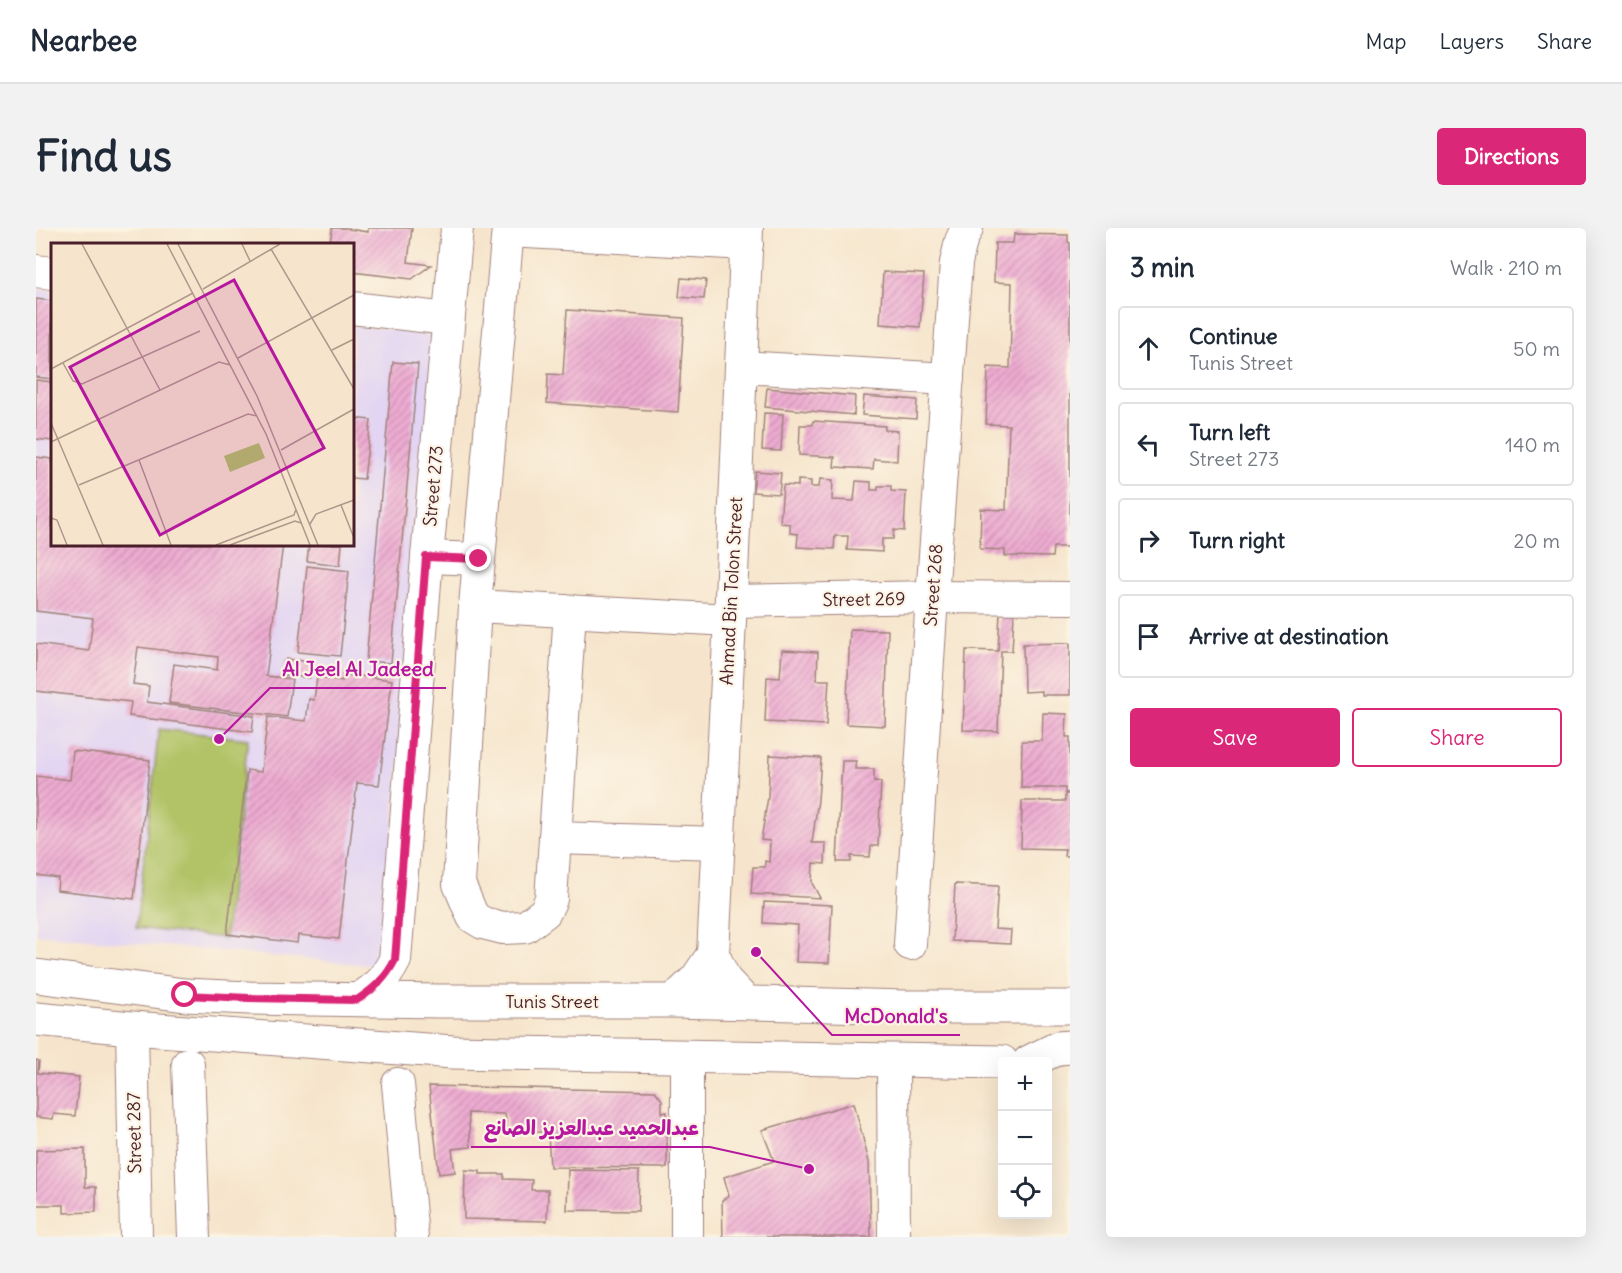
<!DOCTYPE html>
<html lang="en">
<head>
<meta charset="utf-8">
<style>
	:root { --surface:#fff; --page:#f2f2f3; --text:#1f2937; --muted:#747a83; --line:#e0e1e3; --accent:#db2777 }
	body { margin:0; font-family:Delius,"Playpen Sans Arabic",sans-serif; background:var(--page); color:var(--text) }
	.controls { position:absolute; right:18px; bottom:18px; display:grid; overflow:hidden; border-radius:6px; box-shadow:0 6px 24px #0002 }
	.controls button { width:54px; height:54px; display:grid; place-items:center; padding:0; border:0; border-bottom:2px solid var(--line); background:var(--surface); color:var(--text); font:30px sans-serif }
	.stop { position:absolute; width:18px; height:18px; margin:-14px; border:4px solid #db2777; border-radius:50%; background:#fff }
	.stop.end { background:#db2777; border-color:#fff; box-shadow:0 2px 6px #0008 }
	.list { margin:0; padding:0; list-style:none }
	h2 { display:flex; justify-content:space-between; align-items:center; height:78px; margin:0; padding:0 24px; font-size:26px }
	h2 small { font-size:20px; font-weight:400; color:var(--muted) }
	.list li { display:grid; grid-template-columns:39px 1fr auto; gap:18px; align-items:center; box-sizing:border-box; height:84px; margin:0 12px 12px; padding:0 12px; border:2px solid var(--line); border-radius:6px }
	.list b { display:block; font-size:22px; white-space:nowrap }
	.list p { margin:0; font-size:20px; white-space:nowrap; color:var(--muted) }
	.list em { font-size:20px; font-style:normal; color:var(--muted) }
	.actions { display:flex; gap:12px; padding:18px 24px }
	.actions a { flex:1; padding:14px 0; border:2px solid var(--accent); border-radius:6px; text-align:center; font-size:21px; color:var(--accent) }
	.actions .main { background:var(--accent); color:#fff }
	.icon { flex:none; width:33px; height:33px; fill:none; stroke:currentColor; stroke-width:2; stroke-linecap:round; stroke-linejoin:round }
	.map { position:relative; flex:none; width:1034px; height:1009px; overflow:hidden; border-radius:6px }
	header { display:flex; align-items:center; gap:36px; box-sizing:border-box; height:84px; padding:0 30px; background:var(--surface); border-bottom:2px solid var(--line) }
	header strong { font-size:28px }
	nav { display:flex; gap:33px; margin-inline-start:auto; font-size:21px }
	.intro { display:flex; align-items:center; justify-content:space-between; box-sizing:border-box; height:144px; padding:0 36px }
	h1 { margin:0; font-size:42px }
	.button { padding:15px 27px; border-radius:6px; background:var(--accent); color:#fff; font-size:21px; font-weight:700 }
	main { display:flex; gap:36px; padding:0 36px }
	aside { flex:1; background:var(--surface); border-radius:6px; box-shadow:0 6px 24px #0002 }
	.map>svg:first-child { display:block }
</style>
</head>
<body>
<header>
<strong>Nearbee</strong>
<nav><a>Map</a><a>Layers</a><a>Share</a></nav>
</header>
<div class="intro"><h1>Find us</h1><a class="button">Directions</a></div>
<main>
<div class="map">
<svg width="1034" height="1009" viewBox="0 0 1034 1009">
	<defs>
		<pattern id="building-hatch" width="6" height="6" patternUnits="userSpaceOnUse" patternTransform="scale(1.5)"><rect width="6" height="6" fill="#eeacd2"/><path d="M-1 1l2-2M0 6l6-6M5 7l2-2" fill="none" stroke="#c38bab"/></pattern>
	</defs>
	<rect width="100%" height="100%" fill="#fcf5e5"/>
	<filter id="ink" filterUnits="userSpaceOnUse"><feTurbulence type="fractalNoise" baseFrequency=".0167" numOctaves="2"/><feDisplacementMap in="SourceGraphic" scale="12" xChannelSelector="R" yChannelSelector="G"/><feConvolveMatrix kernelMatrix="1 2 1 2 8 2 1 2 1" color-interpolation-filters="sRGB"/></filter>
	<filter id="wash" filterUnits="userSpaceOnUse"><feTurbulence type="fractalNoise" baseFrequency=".008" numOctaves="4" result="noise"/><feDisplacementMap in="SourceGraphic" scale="24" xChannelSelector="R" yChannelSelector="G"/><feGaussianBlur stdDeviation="1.35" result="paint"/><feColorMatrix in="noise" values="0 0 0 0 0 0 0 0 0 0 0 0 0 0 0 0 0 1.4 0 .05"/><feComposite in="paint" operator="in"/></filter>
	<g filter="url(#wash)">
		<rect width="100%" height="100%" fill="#f6e5cc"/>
		<polygon fill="#e2d4f3" points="0,60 16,62 16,316 316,316 317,97 403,107 344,738 0,706"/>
		<polygon fill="#b1c366" stroke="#7e7148" stroke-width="1.5" points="123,501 212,511 189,710 100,700"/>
		<g id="blocks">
			<g fill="url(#building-hatch)">
				<polygon points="296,0 313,0 313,1 332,4 332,0 376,0 372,34 395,37 376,51 316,44 316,16 294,16"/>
				<polygon points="978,6 1032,7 1032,14 1034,15 1034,319 1017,319 1016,329 969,328 969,322 944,321 945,281 970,282 973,197 950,196 952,139 974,140 976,55 958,54 959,15 977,15"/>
				<polygon points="847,44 888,46 884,99 844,96"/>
				<polygon points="645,50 670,52 668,71 643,69"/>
				<polygon points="0,71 16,73 16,151 0,149"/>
				<polygon points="531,82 648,90 642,184 511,175 512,146 527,147"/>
				<polygon points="357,134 382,136 355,435 330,433"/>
				<polygon points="0,152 16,154 16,213 0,211"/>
				<polygon points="731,160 819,168 818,187 729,179"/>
				<polygon points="828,168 881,172 880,191 826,187"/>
				<polygon points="728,185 747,186 745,223 726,222"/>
				<polygon points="316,190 335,192 328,251 316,250"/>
				<polygon points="777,193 849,198 849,202 862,203 861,233 838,231 837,241 798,239 799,229 763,227 764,197 776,197"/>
				<polygon points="0,229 16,231 16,316 247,316 230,448 256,451 251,489 133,475 138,436 181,442 182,429 102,419 97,456 113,458 111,474 218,488 216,504 93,488 95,474 0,463 0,416 53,423 57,390 0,383"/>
				<polygon points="719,243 745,245 743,266 717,264"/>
				<polygon points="784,251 797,252 796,272 818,273 820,253 835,254 835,262 842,262 842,258 855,258 855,263 870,264 868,303 858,302 857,311 846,311 846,324 811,322 812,308 799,308 798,321 761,319 762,306 754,305 754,296 744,295 747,257 762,258 762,252 775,253 775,259 783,259"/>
				<polygon points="273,316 306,316 304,337 271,333"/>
				<polygon points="271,338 313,343 304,428 262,424"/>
				<polygon points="964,385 978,386 976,423 965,423 962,503 927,502 930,422 962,423"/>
				<polygon points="814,401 852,402 849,498 810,496"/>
				<polygon points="1034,415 1034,467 1006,467 1006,463 988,464 987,416"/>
				<polygon points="746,422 782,424 781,452 793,452 790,497 729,494 731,449 744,450"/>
				<polygon points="250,431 276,434 274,450 248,447"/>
				<polygon points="307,446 356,452 343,557 321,555 303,711 262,707 261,715 191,706 211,542 225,544 232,489 270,493 273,471 278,472 281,449 306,453"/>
				<polygon points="1007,485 1031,486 1030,509 1034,509 1034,565 1029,565 1029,560 985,560 986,513 1006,513"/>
				<polygon points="37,523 114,532 98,671 21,662 22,650 0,647 0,548 34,552"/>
				<polygon points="734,527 785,530 782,572 776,615 790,615 789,636 777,635 776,655 784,670 715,666 717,639 729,639 729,633 733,634 734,613 725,612 732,569"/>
				<polygon points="806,533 820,533 819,541 838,541 838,553 845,554 842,618 835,618 834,629 815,628 815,634 801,634"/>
				<polygon points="1029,566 1034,566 1034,628 1028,628 1029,621 985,620 986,573 1029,573"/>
				<polygon points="919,656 962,658 959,701 975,702 974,716 916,713"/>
				<polygon points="728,674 796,677 793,735 760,734 762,697 727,695"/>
				<polygon points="0,832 3,833 2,845 43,849 39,888 18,886 17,891 0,889"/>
				<polygon points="393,858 619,863 626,872 626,885 631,884 631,940 514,939 512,904 472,904 469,886 432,885 435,919 416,921 419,944 403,946"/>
				<polygon points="818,875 833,934 835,1009 687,1009 686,972 693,968 688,949 738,933 726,902"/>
				<polygon points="49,921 49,959 60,959 60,984 28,985 28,977 0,977 0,922"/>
				<polygon points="429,942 444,943 444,946 468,946 468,951 496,952 495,962 512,962 511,993 428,991"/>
				<polygon points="532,942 603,943 602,983 531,982"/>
			</g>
		</g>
	</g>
	<g filter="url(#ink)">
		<use href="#blocks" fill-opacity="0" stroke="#a0827c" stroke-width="1.5"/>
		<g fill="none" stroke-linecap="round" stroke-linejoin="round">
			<g stroke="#a0827c" stroke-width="34">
				<g id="minor">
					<polyline points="472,0 439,378 423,656 437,689 447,695 467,700 489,699 509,684 515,671 534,383"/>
					<polyline points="472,3 711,16"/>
					<polyline points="0,43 16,45"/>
					<polyline points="316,80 412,91"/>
					<polyline points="706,139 912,151"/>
					<polyline points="391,329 443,331"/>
					<polyline points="695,373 896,369 1034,370"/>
					<polyline points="439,378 694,392"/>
					<polyline points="519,610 683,615"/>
					<polyline points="874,716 896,369 920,35 925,13 931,0"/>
					<path d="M 321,772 C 339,762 350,750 359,732 L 391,329 L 421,0"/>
					<polyline points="637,773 660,751 677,726"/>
					<polyline points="710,774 689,752 677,726 694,392 711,0"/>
					<polyline points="96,800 100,1009"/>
					<polyline points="651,828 651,1009"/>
					<polyline points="857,832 858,1009"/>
					<polyline points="152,836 158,1009"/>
					<polyline points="362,856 376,1009"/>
				</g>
			</g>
			<g stroke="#a0827c" stroke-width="35">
				<g id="major">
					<polyline points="0,748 149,767 213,770 404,773 637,773 870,779 1034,779"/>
					<polyline points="0,791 96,800 417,824 966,834"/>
					<polyline points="993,834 1022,820 1034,819"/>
				</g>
			</g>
			<use href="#minor" stroke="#fff" stroke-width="32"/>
			<use href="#major" stroke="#fff" stroke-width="33"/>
		</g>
	</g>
	<g fill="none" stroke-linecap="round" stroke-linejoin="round" filter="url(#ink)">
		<path stroke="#db2777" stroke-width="8" d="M 149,767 L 213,770 L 321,772 C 338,761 350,750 359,732 L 390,329 L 443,331"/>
	</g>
	<g text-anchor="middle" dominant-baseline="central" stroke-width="4.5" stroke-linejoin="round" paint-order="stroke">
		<g font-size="18" fill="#4a1f2b" stroke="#fcf5e5">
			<text transform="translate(397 258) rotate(-85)">Street 273</text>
			<text transform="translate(897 357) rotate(-86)">Street 268</text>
			<text transform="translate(695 363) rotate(-87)">Ahmad Bin Tolon Street</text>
			<text transform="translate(828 371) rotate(-1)">Street 269</text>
			<text x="516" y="773">Tunis Street</text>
			<text transform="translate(98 905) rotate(-91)">Street 287</text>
		</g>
	</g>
	<g transform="translate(15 15)">
		<rect width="303" height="303" fill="#f6e5cc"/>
		<path d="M 208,200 L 214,215 L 179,229 L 173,213 Z" fill="#b1c366"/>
		<path fill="none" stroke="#b1968c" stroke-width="1.5" d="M 31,1 L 109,147M 116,1 L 215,191 L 259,302M 127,1 L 206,153 L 267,302M 191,1 L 199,18M 220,6 L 303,146M 152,46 L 229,1M 281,107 L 303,96M 187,115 L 303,52M 12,120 L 22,138 L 31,141 L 149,88M 0,126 L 142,50M 0,180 L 52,302M 0,199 L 168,119 L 179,122M 230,207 L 303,166M 88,217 L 120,302M 28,242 L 197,171 L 206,173M 290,262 L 303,295M 0,275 L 6,277 L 16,302M 259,281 L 265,271 L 303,257M 165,302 L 243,272 L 245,266M 179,302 L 244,278 L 250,280"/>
		<path fill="#b5179e" fill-opacity="0.15" stroke="#b5179e" stroke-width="3" d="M 183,37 L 273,205 L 109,292 L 19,124 Z"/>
		<rect width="303" height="303" fill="none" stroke="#4a1f2b" stroke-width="3"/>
	</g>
	<path fill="none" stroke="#b5179e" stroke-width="2" d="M183 511L234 460H410M720 724L796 807H924M773 941L674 919H435"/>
	<g fill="#b5179e" stroke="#fcf5e5" stroke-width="2">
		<circle cx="183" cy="511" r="6"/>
		<circle cx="720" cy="724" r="6"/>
		<circle cx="773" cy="941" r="6"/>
	</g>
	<g font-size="20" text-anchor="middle" font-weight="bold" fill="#b5179e" stroke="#fcf5e5" stroke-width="4.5" stroke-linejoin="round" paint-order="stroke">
		<text x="322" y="448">Al Jeel Al Jadeed</text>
		<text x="860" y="795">McDonald's</text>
		<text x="555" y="907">عبدالحميد عبدالعزيز الصانع</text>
	</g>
</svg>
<div class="controls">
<button>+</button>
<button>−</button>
<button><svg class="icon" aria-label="locate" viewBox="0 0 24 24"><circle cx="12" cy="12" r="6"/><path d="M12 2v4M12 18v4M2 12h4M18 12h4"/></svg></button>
</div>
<div class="stop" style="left:149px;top:767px"></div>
<div class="stop end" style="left:443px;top:331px"></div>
</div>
<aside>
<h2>3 min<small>Walk · 210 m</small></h2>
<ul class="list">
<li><svg class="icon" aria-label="ahead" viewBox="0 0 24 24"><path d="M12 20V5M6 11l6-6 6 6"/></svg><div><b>Continue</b><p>Tunis Street</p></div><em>50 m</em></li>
<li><svg class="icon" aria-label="left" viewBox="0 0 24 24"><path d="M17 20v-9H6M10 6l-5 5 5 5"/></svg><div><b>Turn left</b><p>Street 273</p></div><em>140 m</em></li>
<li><svg class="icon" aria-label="right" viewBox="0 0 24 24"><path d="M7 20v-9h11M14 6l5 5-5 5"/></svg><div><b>Turn right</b></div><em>20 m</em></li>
<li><svg class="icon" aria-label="arrive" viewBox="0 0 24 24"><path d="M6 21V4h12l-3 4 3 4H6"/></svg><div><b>Arrive at destination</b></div></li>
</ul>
<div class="actions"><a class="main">Save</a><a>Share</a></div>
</aside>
</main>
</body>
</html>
